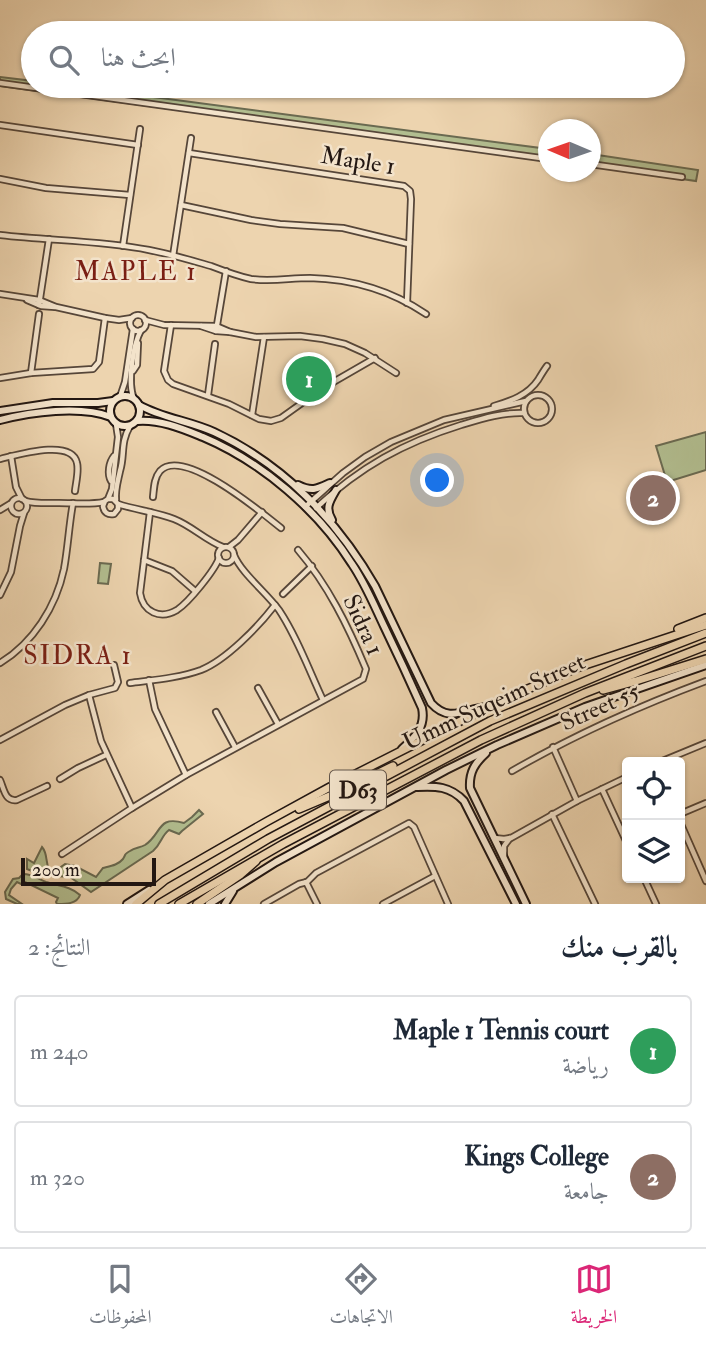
<!DOCTYPE html>
<html lang="ar">
<head>
<meta charset="utf-8">
<style>
	:root { --surface:#fff; --page:#f6f6f7; --text:#1f2937; --muted:#747a83; --line:#e0e1e3; --accent:#db2777 }
	body { margin:0; font-family:"IM FELL Double Pica",Amiri,serif; background:var(--page); color:var(--text); direction:rtl }
	.controls { position:absolute; right:21px; bottom:21px; display:grid; overflow:hidden; border-radius:7px; box-shadow:0 2px 5px #0004 }
	.controls button { width:63px; height:63px; display:grid; place-items:center; padding:0; border:0; border-bottom:2px solid var(--line); background:var(--surface); color:var(--text); font:35px sans-serif }
	.compass { position:absolute; left:538px; top:119px; width:63px; height:63px; border-radius:50%; background:var(--surface); box-shadow:0 2px 5px #0004; rotate:272deg }
	.scale { position:absolute; left:21px; bottom:18px; width:135px; box-sizing:border-box; padding-left:7px; border:4px solid #231712; border-top:0; font-size:19px; line-height:24px; white-space:nowrap; color:#231712; -webkit-text-stroke:5px #f3e3cb; paint-order:stroke }
	.you { position:absolute; left:438px; top:481px; width:24px; height:24px; margin:-18px; border:5px solid #fff; border-radius:50%; background:#1a73e8; box-shadow:0 0 0 10px #1a73e833 }
	.badge { display:grid; place-items:center; width:46px; height:46px; border-radius:50%; background:var(--accent); color:#fff; font-size:23px; font-weight:700 }
	.pin { position:absolute; translate:-50% -50%; border:4px solid #fff; box-shadow:0 2px 7px #0006 }
	.list { margin:0; padding:0; list-style:none }
	h2 { display:flex; justify-content:space-between; align-items:center; height:91px; margin:0; padding:0 28px; font-size:30px }
	h2 small { font-size:23px; font-weight:400; color:var(--muted) }
	.list li { display:grid; grid-template-columns:46px 1fr auto; gap:21px; align-items:center; box-sizing:border-box; height:112px; margin:0 14px 14px; padding:0 14px; border:2px solid var(--line); border-radius:7px }
	.list b { display:block; font-size:26px; white-space:nowrap }
	.list p { margin:0; font-size:23px; white-space:nowrap; color:var(--muted) }
	.list em { font-size:23px; font-style:normal; color:var(--muted) }
	.icon { flex:none; width:38px; height:38px; fill:none; stroke:currentColor; stroke-width:2; stroke-linecap:round; stroke-linejoin:round }
	.map { position:relative; flex:none; width:706px; height:904px; overflow:hidden; direction:ltr }
	.search { position:absolute; background:var(--surface); box-shadow:0 2px 5px #0004; left:21px; right:21px; top:21px; height:77px; display:flex; align-items:center; gap:18px; box-sizing:border-box; padding:0 24px; border-radius:38px; color:var(--muted); font-size:26px }
	.sheet { height:343px; background:var(--surface) }
	nav { display:flex; justify-content:space-around; align-items:center; box-sizing:border-box; height:98px; border-top:2px solid var(--line); background:var(--surface); font-size:19px; color:var(--muted) }
	nav a { display:grid; justify-items:center; gap:4px }
	nav .on { color:var(--accent) }
	.map>svg:first-child { display:block }
</style>
</head>
<body>
<div class="map">
<svg width="706" height="904" viewBox="0 0 706 904">
	<rect width="100%" height="100%" fill="#edd4af"/>
	<filter id="stains"><feTurbulence type="fractalNoise" baseFrequency=".00286" numOctaves="4"/><feColorMatrix values="0 0 0 0 .2 0 0 0 0 .09 0 0 0 0 .02 0 0 0 .5 -.17"/></filter>
	<radialGradient id="worn" r=".72"><stop offset=".6" stop-color="#630" stop-opacity="0"/><stop offset="1" stop-color="#630" stop-opacity=".3"/></radialGradient>
	<g fill="#b2be90" stroke="#6a6a51" stroke-width="2">
		<polygon points="0,77 33,81 33,86 69,86 548,149 548,160 0,86"/>
		<polygon points="591,154 698,170 696,181 591,166"/>
		<polygon points="706,432 706,470 667,482 656,446"/>
		<polygon points="100,563 111,564 108,584 98,583"/>
		<path d="M 199,810 L 203,814 L 182,831 L 179,834 L 169,830 C 161,836 162,843 153,851 L 91,892 L 70,877 L 42,875 L 27,869 L 27,859 L 34,863 L 42,847 C 48,854 45,861 49,869 L 58,869 L 65,864 L 75,866 L 96,877 L 103,868 C 111,866 118,865 123,859 C 127,853 123,855 130,851 C 135,847 140,848 145,845 C 162,834 157,815 184,823 L 192,817 Z"/>
		<path d="M 23,874 C 32,874 37,878 46,882 C 58,886 70,886 80,895 C 77,904 66,904 57,904 L 56,902 L 58,898 L 23,881 L 21,884 L 17,882 L 11,889 L 9,895 L 22,904 L 17,904 L 6,899 L 5,892 L 13,879 L 19,878 Z"/>
	</g>
	<g fill="none" stroke-linecap="round" stroke-linejoin="round">
		<g stroke="#564639" stroke-width="8">
			<g id="street">
				<polyline points="0,83 548,159"/>
				<polyline points="0,125 138,145"/>
				<polyline points="189,153 404,186 410,191 411,199 407,303"/>
				<polyline points="590,164 682,177"/>
				<polyline points="0,179 46,188 130,195"/>
				<polyline points="181,205 251,220 280,224 343,228 409,244"/>
				<path d="M 0,235 C 50,241 99,240 149,250 C 170,254 190,260 211,266 C 224,271 237,276 251,279 C 271,282 290,278 310,278 C 351,279 392,291 426,314"/>
				<polyline points="123,246 140,129"/>
				<polyline points="173,256 191,138"/>
				<polyline points="0,294 39,300 56,307 105,318 119,320 132,318"/>
				<polyline points="27,300 41,306 55,307"/>
				<polyline points="39,305 49,239"/>
				<circle cx="138" cy="323" r="8"/>
				<polyline points="145,320 164,325 216,326 230,332 256,337 300,336 323,339 345,344 365,353 396,373"/>
				<polyline points="171,325 164,371 168,380 173,384 229,404 259,419 271,421 281,418 323,388 375,358"/>
				<polyline points="201,326 216,331 230,332"/>
				<polyline points="216,331 226,271"/>
				<polyline points="133,371 137,365 138,343"/>
				<polyline points="31,373 39,314"/>
				<polyline points="0,378 31,373 93,369 99,362 105,318"/>
				<circle cx="538" cy="409" r="14"/>
				<polyline points="208,395 215,344"/>
				<polyline points="120,397 125,382 133,329"/>
				<path d="M 134,399 C 127,383 133,345 141,330"/>
				<path d="M 494,406 C 511,401 528,395 538,380 C 541,375 544,370 547,366"/>
				<polyline points="252,415 264,337"/>
				<polyline points="11,456 16,487 22,499"/>
				<path d="M 0,459 C 17,455 72,438 77,463 C 79,471 76,482 75,491"/>
				<path d="M 111,481 C 107,474 109,462 114,456"/>
				<path d="M 153,497 C 154,488 154,478 160,471 C 183,446 262,513 281,528"/>
				<circle cx="19" cy="506" r="8"/>
				<path d="M 108,499 L 113,499 L 118,504 L 118,509 L 114,514 C 108,515 104,513 103,506 L 105,501 L 108,499 L 112,489 L 118,437 L 116,424"/>
				<path d="M 116,500 C 115,489 118,481 120,471 C 125,455 120,443 130,426"/>
				<path d="M 25,501 C 37,504 47,503 59,503 C 74,503 89,505 104,502"/>
				<path d="M 118,504 C 136,510 156,512 174,519 C 192,526 205,540 223,547"/>
				<polyline points="305,507 343,473 365,457 391,442 444,420 526,401"/>
				<path d="M 316,508 C 360,467 403,443 461,425 C 481,419 503,412 524,413"/>
				<polyline points="0,510 10,504"/>
				<path d="M 150,512 L 140,593 C 143,612 160,620 177,610 C 189,602 215,570 219,558"/>
				<polyline points="229,547 238,540 262,512"/>
				<circle cx="226" cy="555" r="8"/>
				<path d="M 234,555 C 242,574 266,592 279,610 C 297,637 309,670 323,700"/>
				<polyline points="144,560 172,571 195,591"/>
				<polyline points="283,594 312,566"/>
				<polyline points="0,595 11,572 20,526 24,513"/>
				<path d="M 0,663 C 33,643 56,607 64,569 C 68,547 69,525 73,503"/>
				<polyline points="149,680 155,709 186,775"/>
				<path d="M 130,683 C 153,680 179,678 201,670 C 226,660 258,627 275,605"/>
				<polyline points="258,688 278,724"/>
				<polyline points="89,695 101,741 132,808"/>
				<polyline points="216,712 235,747"/>
				<polyline points="0,740 65,705 89,695 115,688 118,682 114,665"/>
				<polyline points="553,747 577,801"/>
				<polyline points="660,762 706,743"/>
				<path d="M 512,771 C 574,735 639,706 706,681"/>
				<polyline points="60,779 78,768 106,755"/>
				<path d="M 0,780 C 4,789 5,802 17,800 L 47,786"/>
				<polyline points="602,789 627,843"/>
				<polyline points="552,814 595,904"/>
				<polyline points="680,814 706,803"/>
				<polyline points="680,822 706,881"/>
				<polyline points="494,838 504,839 511,838 577,801 627,777"/>
				<path d="M 62,854 L 132,808 L 186,775 L 363,679 L 366,669 C 348,626 328,585 298,550"/>
				<polyline points="504,856 504,846 510,838"/>
				<polyline points="644,878 656,904"/>
				<polyline points="306,882 317,904"/>
				<polyline points="264,904 299,884 307,882 316,873 409,823 414,827 448,904"/>
				<polyline points="383,904 435,876"/>
			</g>
		</g>
		<g stroke="#231712" stroke-width="10">
			<g id="secondary">
				<circle cx="125" cy="411" r="15"/>
				<path d="M 139,405 C 162,418 190,421 214,432 C 283,464 337,520 375,586 L 431,703 C 450,724 465,708 488,707"/>
				<polyline points="0,411 53,403 98,403 113,401"/>
				<path d="M 0,420 C 31,412 80,405 111,417"/>
				<path d="M 137,421 C 160,419 183,429 203,437 C 262,462 318,510 352,564 C 365,583 374,605 384,626 C 397,653 410,681 422,708 C 426,727 415,737 402,749"/>
				<path d="M 298,485 C 312,492 317,489 330,483"/>
				<path d="M 332,520 C 325,508 329,502 336,490"/>
				<path d="M 486,753 C 475,763 469,772 470,788 L 526,904"/>
				<path d="M 417,787 C 436,786 450,786 464,801 L 516,904"/>
				<polyline points="127,904 149,890"/>
				<polyline points="209,904 276,862 446,770 497,745 585,707 706,665"/>
				<polyline points="225,904 233,891"/>
			</g>
		</g>
		<g stroke="#231712" stroke-width="10">
			<g id="primary">
				<polyline points="678,629 706,618"/>
				<polyline points="603,690 636,681 706,659"/>
				<polyline points="299,809 344,790 393,766"/>
				<polyline points="136,904 165,880 266,822 330,787 500,701 579,667 706,625"/>
				<polyline points="159,904 268,839 490,721 626,664 706,633"/>
				<polyline points="179,904 283,844 481,740 585,693 706,646"/>
				<polyline points="197,904 240,875 256,861"/>
			</g>
		</g>
		<use href="#street" stroke="#f3e3cb" stroke-width="4.5"/>
		<use href="#secondary" stroke="#f3e3cb" stroke-width="6"/>
		<use href="#primary" stroke="#edd4af" stroke-width="7"/>
	</g>
	<g text-anchor="middle" dominant-baseline="central" stroke-width="5" stroke-linejoin="round" paint-order="stroke">
		<rect fill="#f3e3cb" stroke="#61544a" stroke-width="2" x="330" y="770.5" width="56" height="39" rx="5"/>
		<g font-size="23" font-weight="bold" fill="#231712">
			<text x="358" y="790">D63</text>
		</g>
		<g font-size="24" fill="#231712" stroke="#f3e3cb">
			<text transform="translate(358 161) rotate(9)">Maple 1</text>
			<text transform="translate(363 625) rotate(65)">Sidra 1</text>
			<text transform="translate(494 702) rotate(-25)">Umm Suqeim Street</text>
			<text transform="translate(600 707) rotate(-24)">Street 55</text>
		</g>
		<g font-size="26" letter-spacing="2" fill="#7a1f14" stroke="#f3e3cb">
			<text x="136" y="272">MAPLE 1</text>
			<text x="78" y="656">SIDRA 1</text>
		</g>
	</g>
	<rect width="100%" height="100%" filter="url(#stains)"/>
	<rect width="100%" height="100%" fill="url(#worn)"/>
</svg>
<div class="controls">
<button><svg class="icon" aria-label="locate" viewBox="0 0 24 24"><circle cx="12" cy="12" r="6"/><path d="M12 2v4M12 18v4M2 12h4M18 12h4"/></svg></button>
<button><svg class="icon" aria-label="layers" viewBox="0 0 24 24"><path d="M12 4l9 5-9 5-9-5zM3 14l9 5 9-5"/></svg></button>
</div>
<svg class="compass" viewBox="-18 -18 36 36"><path d="M0-13l5 13h-10z" fill="#e53935"/><path d="M0 13l5-13h-10z" fill="#747a83"/></svg>
<div class="scale">200 m</div>
<div class="you"></div>
<div class="pin badge" style="left:309px;top:379px;background:#2e9e5b">1</div>
<div class="pin badge" style="left:653px;top:498px;background:#8d6e63">2</div>
<div class="search"><svg class="icon" aria-label="search" viewBox="0 0 24 24"><circle cx="10" cy="10" r="6"/><path d="M15 15l6 6"/></svg>ابحث هنا</div>
</div>
<section class="sheet">
<h2>بالقرب منك<small>النتائج: 2</small></h2>
<ul class="list">
<li><span class="badge" style="background:#2e9e5b">1</span><div><b>Maple 1 Tennis court</b><p>رياضة</p></div><em>240 m</em></li>
<li><span class="badge" style="background:#8d6e63">2</span><div><b>Kings College</b><p>جامعة</p></div><em>320 m</em></li>
</ul>
</section>
<nav>
<a class="on"><svg class="icon" aria-label="map" viewBox="0 0 24 24"><path d="M3 6l6-2 6 2 6-2v14l-6 2-6-2-6 2zM9 4v14M15 6v14"/></svg>الخريطة</a>
<a><svg class="icon" aria-label="directions" viewBox="0 0 24 24"><path d="M12 3l9 9-9 9-9-9zM9 14v-3h6M13 9l2 2-2 2"/></svg>الاتجاهات</a>
<a><svg class="icon" aria-label="saved" viewBox="0 0 24 24"><path d="M7 4h10v16l-5-4-5 4z"/></svg>المحفوظات</a>
</nav>
</body>
</html>
